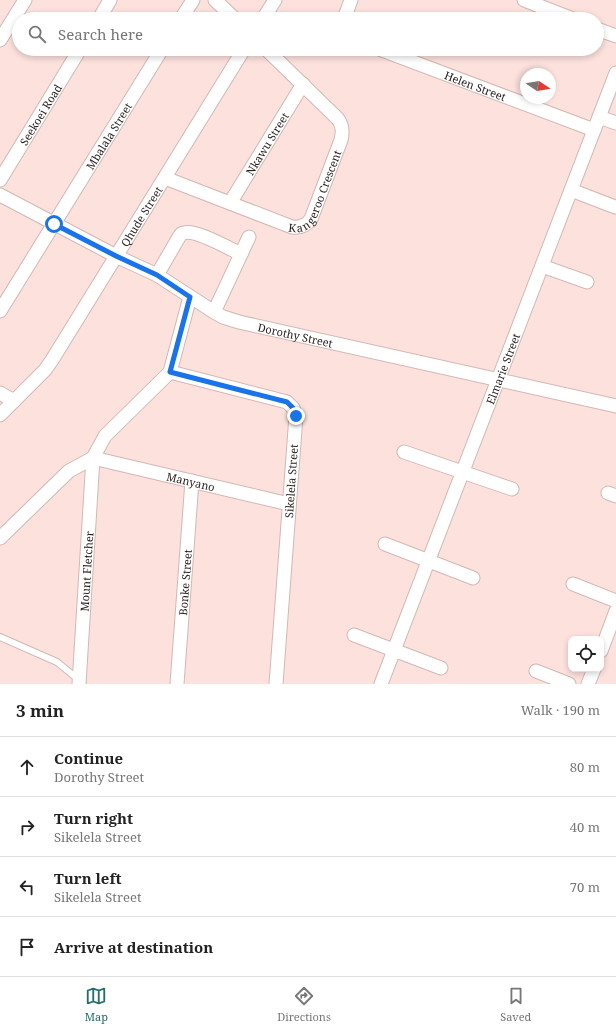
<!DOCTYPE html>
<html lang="en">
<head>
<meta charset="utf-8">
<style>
	:root { --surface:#fff; --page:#f2f2f2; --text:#222; --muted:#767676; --line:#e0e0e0; --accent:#246e6a }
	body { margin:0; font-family:"Noto Serif",serif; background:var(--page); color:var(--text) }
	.controls { position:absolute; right:12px; bottom:12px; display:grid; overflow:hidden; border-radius:8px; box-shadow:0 2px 6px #0003 }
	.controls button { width:36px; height:36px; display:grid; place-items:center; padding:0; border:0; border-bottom:1px solid var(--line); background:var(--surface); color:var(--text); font:20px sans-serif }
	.compass { position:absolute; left:520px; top:68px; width:36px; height:36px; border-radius:50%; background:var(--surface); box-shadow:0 2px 6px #0003; rotate:102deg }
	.stop { position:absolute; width:12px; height:12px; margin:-9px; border:3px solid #1a73e8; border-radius:50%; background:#fff }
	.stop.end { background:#1a73e8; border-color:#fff; box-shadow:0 1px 4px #0008 }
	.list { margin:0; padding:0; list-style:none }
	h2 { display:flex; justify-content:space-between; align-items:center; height:52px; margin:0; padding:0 16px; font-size:17px }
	h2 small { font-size:13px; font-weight:400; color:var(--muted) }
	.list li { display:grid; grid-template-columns:26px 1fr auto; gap:12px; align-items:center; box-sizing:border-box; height:60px; padding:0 16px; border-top:1px solid var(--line) }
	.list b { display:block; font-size:15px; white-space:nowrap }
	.list p { margin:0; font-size:13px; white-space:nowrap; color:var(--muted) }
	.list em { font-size:13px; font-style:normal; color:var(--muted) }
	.icon { flex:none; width:22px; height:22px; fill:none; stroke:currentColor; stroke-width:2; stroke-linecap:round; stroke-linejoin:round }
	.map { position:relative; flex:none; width:616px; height:684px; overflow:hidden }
	.search { position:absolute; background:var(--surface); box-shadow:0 2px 6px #0003; left:12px; right:12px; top:12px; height:44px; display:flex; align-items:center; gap:10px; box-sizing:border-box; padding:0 14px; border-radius:22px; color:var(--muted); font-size:15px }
	.sheet { height:292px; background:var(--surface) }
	nav { display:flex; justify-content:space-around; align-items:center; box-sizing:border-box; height:56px; border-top:1px solid var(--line); background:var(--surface); font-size:11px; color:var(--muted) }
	nav a { display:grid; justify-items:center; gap:2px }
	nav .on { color:var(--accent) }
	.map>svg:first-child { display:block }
</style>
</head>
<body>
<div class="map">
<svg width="616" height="684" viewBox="0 0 616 684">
	<rect width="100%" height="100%" fill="#fce1dd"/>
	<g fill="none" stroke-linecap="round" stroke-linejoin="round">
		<g stroke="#d2b8b4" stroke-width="8">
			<polyline id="lane" points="0,637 57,662 79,680"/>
		</g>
		<g stroke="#d2b8b4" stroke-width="15">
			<g id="street">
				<polyline points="215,0 235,19"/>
				<polyline points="524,0 573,19"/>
				<polyline points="99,19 110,0"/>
				<polyline points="181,19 193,0"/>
				<polyline points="263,19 275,0"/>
				<polyline points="344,19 351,0"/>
				<polyline points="597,29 616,36"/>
				<polyline points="0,40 25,0"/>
				<path id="s1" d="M 379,49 L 594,130"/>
				<polyline points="599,117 616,123"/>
				<path id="s2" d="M 165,178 L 292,227 C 300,228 306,226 311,219 L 341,140 C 343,132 343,126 338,119 L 266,49"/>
				<path id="s3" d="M 0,180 L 80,49"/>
				<polyline points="571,190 615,207"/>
				<path id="s4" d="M 0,195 L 116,256 L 157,275 L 214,312 L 223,317 L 239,322 L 616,406"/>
				<path id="s5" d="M 230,203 L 303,84"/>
				<polyline points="542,266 587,282"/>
				<path d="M 157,275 L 179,237 C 180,235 182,233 184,233 C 195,229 230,249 241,254"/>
				<path id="s6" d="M 0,311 L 162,49"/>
				<polyline points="214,312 249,237"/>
				<polyline points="170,372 190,297"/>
				<polyline points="0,393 14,401"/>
				<path id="s7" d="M 0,415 L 45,370 L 52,360 L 244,49"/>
				<polyline points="404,452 512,489"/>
				<polyline points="608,493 616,496"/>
				<polyline points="0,538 69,471 93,458 105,436 170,372 287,402 293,408 296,416 276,684"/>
				<polyline points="385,544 473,578"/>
				<polyline points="573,584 616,601"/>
				<polyline points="354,635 441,668"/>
				<polyline points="601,651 616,611"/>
				<polyline points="536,671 569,684"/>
				<path id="s8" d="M 79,684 L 93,458 L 289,504"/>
				<path id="s9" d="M 177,684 L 192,481"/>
				<path id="s10" d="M 381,684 L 616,73"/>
				<polyline points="588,684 594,669"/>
			</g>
		</g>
		<use href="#lane" stroke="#fff" stroke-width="6"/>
		<use href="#street" stroke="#fff" stroke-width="13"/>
	</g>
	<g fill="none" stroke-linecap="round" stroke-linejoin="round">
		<polyline stroke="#1a73e8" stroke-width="5" points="54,224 116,256 157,275 190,297 170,372 287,402 293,408 296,416"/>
	</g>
	<g text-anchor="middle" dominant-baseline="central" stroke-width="3" stroke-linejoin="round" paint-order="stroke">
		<g font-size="11" fill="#281e1d" stroke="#fff">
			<text stroke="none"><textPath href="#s1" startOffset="103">Helen Street</textPath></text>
			<text stroke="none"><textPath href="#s3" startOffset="77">Seekoei Road</textPath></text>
			<text stroke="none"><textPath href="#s6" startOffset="206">Mbalala Street</textPath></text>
			<text stroke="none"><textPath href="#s5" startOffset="70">Nkawu Street</textPath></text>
			<text stroke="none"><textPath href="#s2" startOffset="182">Kangeroo Crescent</textPath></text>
			<text stroke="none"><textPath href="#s7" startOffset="245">Qhude Street</textPath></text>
			<text stroke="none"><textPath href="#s4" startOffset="329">Dorothy Street</textPath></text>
			<text stroke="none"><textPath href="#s10" startOffset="338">Elmarie Street</textPath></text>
			<text stroke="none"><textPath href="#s8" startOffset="327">Manyano</textPath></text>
			<text transform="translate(291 481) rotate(-86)">Sikelela Street</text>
			<text stroke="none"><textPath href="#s8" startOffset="113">Mount Fletcher</textPath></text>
			<text stroke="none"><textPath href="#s9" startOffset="102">Bonke Street</textPath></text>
		</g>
	</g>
</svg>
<div class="controls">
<button><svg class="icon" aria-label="locate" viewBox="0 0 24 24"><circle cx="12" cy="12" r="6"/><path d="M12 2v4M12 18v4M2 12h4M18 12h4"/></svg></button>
</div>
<svg class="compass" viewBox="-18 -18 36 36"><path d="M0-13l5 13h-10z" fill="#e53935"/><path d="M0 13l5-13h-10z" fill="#767676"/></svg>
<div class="stop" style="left:54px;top:224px"></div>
<div class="stop end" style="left:296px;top:416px"></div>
<div class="search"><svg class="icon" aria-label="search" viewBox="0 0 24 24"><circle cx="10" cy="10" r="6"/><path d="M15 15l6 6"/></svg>Search here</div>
</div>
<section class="sheet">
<h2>3 min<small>Walk · 190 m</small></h2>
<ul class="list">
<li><svg class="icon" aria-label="ahead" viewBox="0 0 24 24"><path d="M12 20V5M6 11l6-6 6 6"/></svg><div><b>Continue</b><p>Dorothy Street</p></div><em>80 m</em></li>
<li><svg class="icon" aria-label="right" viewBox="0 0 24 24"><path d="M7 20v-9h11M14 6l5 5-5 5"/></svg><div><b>Turn right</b><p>Sikelela Street</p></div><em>40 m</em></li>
<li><svg class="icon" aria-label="left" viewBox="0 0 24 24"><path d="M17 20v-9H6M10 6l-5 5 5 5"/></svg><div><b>Turn left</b><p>Sikelela Street</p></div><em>70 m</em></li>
<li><svg class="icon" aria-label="arrive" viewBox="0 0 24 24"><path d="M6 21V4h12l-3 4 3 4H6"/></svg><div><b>Arrive at destination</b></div></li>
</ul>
</section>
<nav>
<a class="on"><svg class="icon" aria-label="map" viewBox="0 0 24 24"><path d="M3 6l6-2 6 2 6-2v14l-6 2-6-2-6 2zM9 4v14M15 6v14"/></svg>Map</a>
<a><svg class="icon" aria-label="directions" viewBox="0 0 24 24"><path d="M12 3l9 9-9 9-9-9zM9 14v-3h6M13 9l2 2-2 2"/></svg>Directions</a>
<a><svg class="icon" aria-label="saved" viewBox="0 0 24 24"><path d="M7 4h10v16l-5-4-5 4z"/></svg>Saved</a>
</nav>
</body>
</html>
